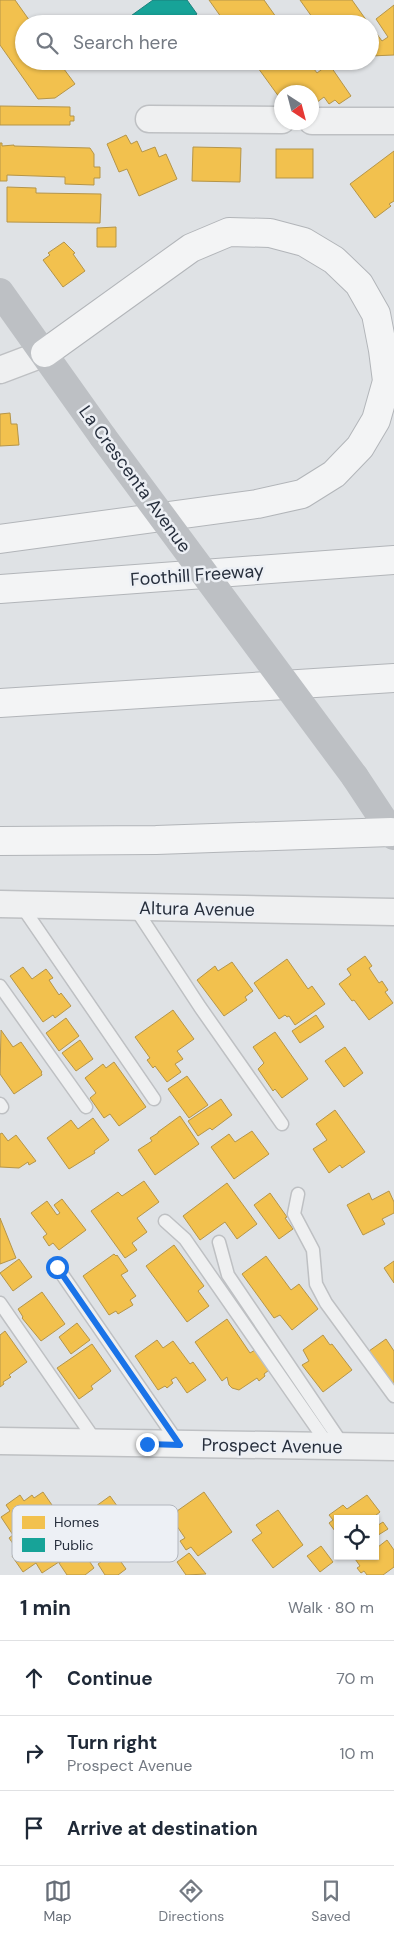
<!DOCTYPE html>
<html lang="en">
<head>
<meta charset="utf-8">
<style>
	:root { --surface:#fff; --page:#f6f6f7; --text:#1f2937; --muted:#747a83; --line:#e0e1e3; --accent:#676e78 }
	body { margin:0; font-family:"DM Sans",sans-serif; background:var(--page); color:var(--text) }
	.controls { position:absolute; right:15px; bottom:15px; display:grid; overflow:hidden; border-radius:0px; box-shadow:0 1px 4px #0004 }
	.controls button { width:45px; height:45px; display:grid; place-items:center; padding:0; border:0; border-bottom:1px solid var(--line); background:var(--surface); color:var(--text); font:25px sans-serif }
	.compass { position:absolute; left:274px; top:85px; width:45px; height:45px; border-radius:50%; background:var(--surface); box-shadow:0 1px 4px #0004; rotate:144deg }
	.stop { position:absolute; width:15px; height:15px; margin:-11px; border:4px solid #1a73e8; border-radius:50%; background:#fff }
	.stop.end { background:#1a73e8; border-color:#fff; box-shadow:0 1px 5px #0008 }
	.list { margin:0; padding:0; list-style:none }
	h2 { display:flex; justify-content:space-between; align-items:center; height:65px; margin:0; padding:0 20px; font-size:21px }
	h2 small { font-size:16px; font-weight:400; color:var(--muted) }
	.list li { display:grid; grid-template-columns:32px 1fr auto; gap:15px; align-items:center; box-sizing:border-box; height:75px; padding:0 20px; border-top:1px solid var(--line) }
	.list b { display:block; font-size:19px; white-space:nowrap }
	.list p { margin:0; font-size:16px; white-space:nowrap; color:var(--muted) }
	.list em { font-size:16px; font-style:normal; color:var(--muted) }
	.icon { flex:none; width:28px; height:28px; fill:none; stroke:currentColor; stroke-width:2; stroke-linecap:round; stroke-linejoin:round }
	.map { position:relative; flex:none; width:394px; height:1575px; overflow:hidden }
	.search { position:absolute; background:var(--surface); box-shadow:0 1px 4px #0004; left:15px; right:15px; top:15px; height:55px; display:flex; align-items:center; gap:12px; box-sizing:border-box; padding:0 18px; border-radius:28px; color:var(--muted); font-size:19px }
	.sheet { height:290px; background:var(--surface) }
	nav { display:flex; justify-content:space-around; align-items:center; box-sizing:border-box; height:70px; border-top:1px solid var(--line); background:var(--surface); font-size:14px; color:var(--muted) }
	nav a { display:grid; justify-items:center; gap:2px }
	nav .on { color:var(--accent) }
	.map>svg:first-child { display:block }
</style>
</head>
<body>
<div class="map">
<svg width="394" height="1575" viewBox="0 0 394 1575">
	<rect width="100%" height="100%" fill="#dfe2e5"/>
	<g fill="#f2c14e" stroke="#b59549">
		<polygon points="0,0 15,0 32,24 24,24 24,61 58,61 75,84 55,98 38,99 0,45"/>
		<polygon points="209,0 264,0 281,24 226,24"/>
		<polygon points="300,0 352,0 369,24 317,24"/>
		<polygon points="394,5 394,55 370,56 370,25 382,41 388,37 376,19"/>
		<polygon points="253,61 308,61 317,73 329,64 351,96 339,104 335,100 329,104 324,97 316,103 312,96 312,92 307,90 303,92 282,92 282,101"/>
		<polygon points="0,106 70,107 70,116 74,116 74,121 70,121 70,125 0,125"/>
		<polygon points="126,135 131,144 137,141 142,152 155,147 159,157 166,154 177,179 139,196 127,169 119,172 107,144"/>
		<polygon points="0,143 2,143 2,146 14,145 14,146 90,148 94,154 94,167 100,167 100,178 94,178 94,185 65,184 65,177 7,175 7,181 0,181"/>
		<polygon points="193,147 241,148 240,182 192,181"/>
		<rect x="276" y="149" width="37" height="29"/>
		<polygon points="394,151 394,201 389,204 391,206 375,218 350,184"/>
		<polygon points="7,187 36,188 36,193 101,194 100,223 7,222"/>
		<polygon points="116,227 116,247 97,247 97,228"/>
		<polygon points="64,242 75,253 73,254 85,271 63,287 43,260 50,255 48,253"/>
		<polygon points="10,413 11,424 17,424 19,445 0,446 0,414"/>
		<polygon points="365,956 372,966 369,968 379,983 382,981 388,990 385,992 393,1003 369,1020 354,1000 352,1001 339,984 351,975 347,969"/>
		<polygon points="287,959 308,989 312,986 325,1004 295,1025 289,1016 287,1017 285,1015 279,1019 254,983"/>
		<polygon points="232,962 253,991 245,997 247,1000 224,1016 197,980 215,966 218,971"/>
		<polygon points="23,967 32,979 46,969 53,978 49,980 59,995 61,993 71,1006 55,1018 53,1015 43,1022 10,976"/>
		<polygon points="173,1010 194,1039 177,1051 183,1059 175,1064 181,1072 167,1082 155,1066 153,1068 147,1060 150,1058 135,1037"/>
		<polygon points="316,1015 324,1027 300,1043 292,1031"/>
		<polygon points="66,1018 79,1036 59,1051 46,1033"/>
		<polygon points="1,1030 13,1047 21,1042 42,1072 41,1073 42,1075 14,1094 0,1074"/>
		<polygon points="275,1032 308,1079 282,1098 275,1089 273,1091 258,1069 264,1063 253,1047"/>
		<polygon points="80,1040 93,1059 76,1071 62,1053"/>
		<polygon points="345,1047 363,1073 344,1087 325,1061"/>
		<polygon points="114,1062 146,1107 119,1126 110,1114 104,1118 90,1098 96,1093 85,1078 103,1064 106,1068"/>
		<polygon points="187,1076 208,1105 189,1118 168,1089"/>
		<polygon points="221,1099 232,1115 212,1130 210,1128 198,1136 188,1121"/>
		<polygon points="335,1110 365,1152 342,1168 340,1165 329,1173 313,1149 327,1140 316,1124"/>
		<polygon points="180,1116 199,1144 155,1175 138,1150 152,1141 150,1138 158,1133 158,1132"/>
		<polygon points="93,1118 109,1140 94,1151 95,1153 69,1169 47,1138 71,1120 78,1129"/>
		<polygon points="252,1131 269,1154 234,1179 211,1147 229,1134 235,1142"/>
		<polygon points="2,1133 8,1141 16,1135 36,1161 29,1165 28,1162 19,1168 0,1167 0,1134"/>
		<polygon points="144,1181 159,1202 137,1218 147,1232 132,1243 137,1250 125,1258 91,1211 118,1192 122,1196"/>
		<polygon points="227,1183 257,1224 237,1239 225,1222 200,1240 183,1216"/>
		<polygon points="389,1191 394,1202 394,1213 382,1219 385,1224 363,1235 347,1205 369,1193 372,1200"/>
		<polygon points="270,1193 287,1217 285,1218 293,1229 279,1239 254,1205"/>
		<polygon points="62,1199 86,1230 59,1250 53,1243 49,1246 43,1237 47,1234 31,1213 47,1201 57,1215 60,1213 54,1205"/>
		<polygon points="0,1218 16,1258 0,1264"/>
		<polygon points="174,1245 204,1286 198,1291 209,1306 187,1322 146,1266"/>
		<polygon points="114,1254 116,1256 117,1255 128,1271 121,1275 136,1296 130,1300 133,1305 118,1314 116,1311 109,1315 83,1276"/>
		<polygon points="266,1256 291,1290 299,1284 318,1309 292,1330 280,1315 274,1318 242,1274"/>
		<polygon points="19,1259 32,1277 13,1291 0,1273"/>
		<polygon points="394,1261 394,1283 384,1268"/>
		<polygon points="42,1292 65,1324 41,1341 22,1318 23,1317 18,1309"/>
		<polygon points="227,1319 250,1353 255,1350 269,1370 264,1374 265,1376 259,1381 257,1378 239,1390 232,1388 229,1385 227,1377 222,1381 195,1342"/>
		<polygon points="77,1323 90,1340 71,1354 59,1337"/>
		<polygon points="5,1331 27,1362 9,1375 11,1377 3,1382 4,1384 0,1387 0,1335"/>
		<polygon points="323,1335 330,1345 332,1344 352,1370 323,1392 302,1365 309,1361 303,1350"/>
		<polygon points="386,1339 394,1351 394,1387 369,1351"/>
		<polygon points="157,1340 163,1348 173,1341 190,1364 193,1362 206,1380 187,1393 176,1377 171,1380 173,1383 167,1388 165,1386 158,1390 135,1356"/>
		<polygon points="92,1344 111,1371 91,1386 93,1389 79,1399 57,1368"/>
		<polygon points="43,1492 52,1505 44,1511 56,1529 53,1531 58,1538 55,1539 57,1542 55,1543 65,1558 42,1573 36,1563 23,1572 12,1556 18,1551 9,1538 13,1535 1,1517 10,1511 6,1505 20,1495 24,1501 32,1495 34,1498"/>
		<polygon points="204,1492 232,1532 198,1556 191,1547 186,1550 180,1541 185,1538 170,1516"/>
		<polygon points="367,1495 380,1512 371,1519 338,1519 338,1535 329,1523 333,1520 329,1515 343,1505 347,1509"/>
		<polygon points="110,1496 120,1510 114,1513 125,1528 134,1521 142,1533 150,1527 159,1539 152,1544 147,1545 140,1536 128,1545 126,1542 112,1552 102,1538 100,1540 97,1535 99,1533 85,1514"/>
		<polygon points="278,1510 303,1545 273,1568 252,1540 262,1533 256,1525"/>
		<polygon points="383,1522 388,1529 375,1537 375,1527"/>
		<polygon points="387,1540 394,1550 394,1567 383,1575 367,1575 364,1571 361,1573 357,1568 360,1566 353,1556 375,1556 375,1543 378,1547"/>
		<polygon points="321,1546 333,1562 320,1572 307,1556"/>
		<polygon points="81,1549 94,1568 85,1575 67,1575 59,1563"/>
		<polygon points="114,1552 126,1569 118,1575 105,1575 98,1564"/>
		<polygon points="189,1553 190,1554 206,1574 186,1575 177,1562"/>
	</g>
	<polygon fill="#17a398" stroke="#1c807d" points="153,0 187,0 197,14 183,24 132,24 128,18"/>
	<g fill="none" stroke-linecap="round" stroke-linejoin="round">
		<g stroke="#bec0c3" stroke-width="15">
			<g id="lane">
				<polyline points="21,905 154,1099"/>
				<polyline points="135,908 200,1007 282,1124"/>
				<polyline points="0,986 86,1107"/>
				<polyline points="0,1104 2,1107"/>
				<polyline points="298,1194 294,1214 313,1250 316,1284 326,1303 394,1396"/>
				<polyline points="165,1221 185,1239 329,1446"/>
				<polyline points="219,1242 228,1275 343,1445"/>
				<polyline points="57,1267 179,1444"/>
				<polyline points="0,1303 97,1443"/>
			</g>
		</g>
		<g stroke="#bec0c3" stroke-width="29">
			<g id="street">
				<polyline points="149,119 282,120"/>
				<polyline points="312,121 394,121"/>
				<polyline points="0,370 45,353"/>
				<polyline points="0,904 394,912"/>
				<polyline points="0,1441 394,1447"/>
			</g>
		</g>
		<g stroke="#b2b5b9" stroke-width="30">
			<g id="highway">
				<polyline points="0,539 257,504 302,494 334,474 360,447 376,420 387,381 383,350 376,314 359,284 334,260 304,242 270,233 229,232 191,248 45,353"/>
				<polyline points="0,589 394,560"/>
				<polyline points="0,703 394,678"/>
				<polyline points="0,841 156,840 391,832"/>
			</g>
		</g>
		<use href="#lane" stroke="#eff0f1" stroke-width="12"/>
		<use href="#street" stroke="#eff0f1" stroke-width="26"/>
		<g stroke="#bdc0c4" stroke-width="28">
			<polyline points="0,292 103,437"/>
			<polyline points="355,777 394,836"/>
		</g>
		<use href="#highway" stroke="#f3f4f5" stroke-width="28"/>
		<polyline stroke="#bdc0c4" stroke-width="28" points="103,437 355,777"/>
	</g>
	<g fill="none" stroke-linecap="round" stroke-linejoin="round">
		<polyline stroke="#1a73e8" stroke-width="6" points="57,1267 180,1445 147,1444"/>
	</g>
	<g text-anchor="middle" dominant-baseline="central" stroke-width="5" stroke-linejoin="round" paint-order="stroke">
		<g font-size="18" fill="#272f3d" stroke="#edf0f5">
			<text transform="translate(135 479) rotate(54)">La Crescenta Avenue</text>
			<text transform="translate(197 575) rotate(-4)">Foothill Freeway</text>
			<text transform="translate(197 909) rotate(1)">Altura Avenue</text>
			<text transform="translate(272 1446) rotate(1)">Prospect Avenue</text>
		</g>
	</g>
	<rect x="12" y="1505" width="166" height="57" rx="8" fill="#edf0f5" stroke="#b2b6be" stroke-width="1"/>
	<rect x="22" y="1516" width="23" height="13" fill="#f2c14e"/>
	<rect x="22" y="1538" width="23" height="14" fill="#17a398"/>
	<g font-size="14" fill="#272f3d">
		<text x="54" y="1527">Homes</text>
		<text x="54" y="1550">Public</text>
	</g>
</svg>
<div class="controls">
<button><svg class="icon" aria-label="locate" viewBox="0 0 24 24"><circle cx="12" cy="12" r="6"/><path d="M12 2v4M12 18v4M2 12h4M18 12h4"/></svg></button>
</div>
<svg class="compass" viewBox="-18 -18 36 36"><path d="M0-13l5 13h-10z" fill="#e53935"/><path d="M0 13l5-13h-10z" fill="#747a83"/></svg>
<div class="stop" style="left:57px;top:1267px"></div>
<div class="stop end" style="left:147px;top:1444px"></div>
<div class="search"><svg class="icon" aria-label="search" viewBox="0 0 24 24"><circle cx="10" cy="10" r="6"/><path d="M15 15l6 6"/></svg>Search here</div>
</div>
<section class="sheet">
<h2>1 min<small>Walk · 80 m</small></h2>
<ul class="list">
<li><svg class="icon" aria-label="ahead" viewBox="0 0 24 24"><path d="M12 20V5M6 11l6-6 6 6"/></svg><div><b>Continue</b></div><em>70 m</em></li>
<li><svg class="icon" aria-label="right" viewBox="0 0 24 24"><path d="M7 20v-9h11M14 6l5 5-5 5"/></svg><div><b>Turn right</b><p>Prospect Avenue</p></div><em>10 m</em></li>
<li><svg class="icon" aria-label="arrive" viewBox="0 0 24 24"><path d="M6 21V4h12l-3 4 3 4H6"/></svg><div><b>Arrive at destination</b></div></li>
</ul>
</section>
<nav>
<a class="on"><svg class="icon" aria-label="map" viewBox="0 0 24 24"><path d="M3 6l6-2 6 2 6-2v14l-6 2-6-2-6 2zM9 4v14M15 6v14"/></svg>Map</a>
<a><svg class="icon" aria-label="directions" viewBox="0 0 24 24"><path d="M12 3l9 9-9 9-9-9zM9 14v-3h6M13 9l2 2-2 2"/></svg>Directions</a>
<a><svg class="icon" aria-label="saved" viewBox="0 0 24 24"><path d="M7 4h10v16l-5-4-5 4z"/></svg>Saved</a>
</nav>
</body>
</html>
